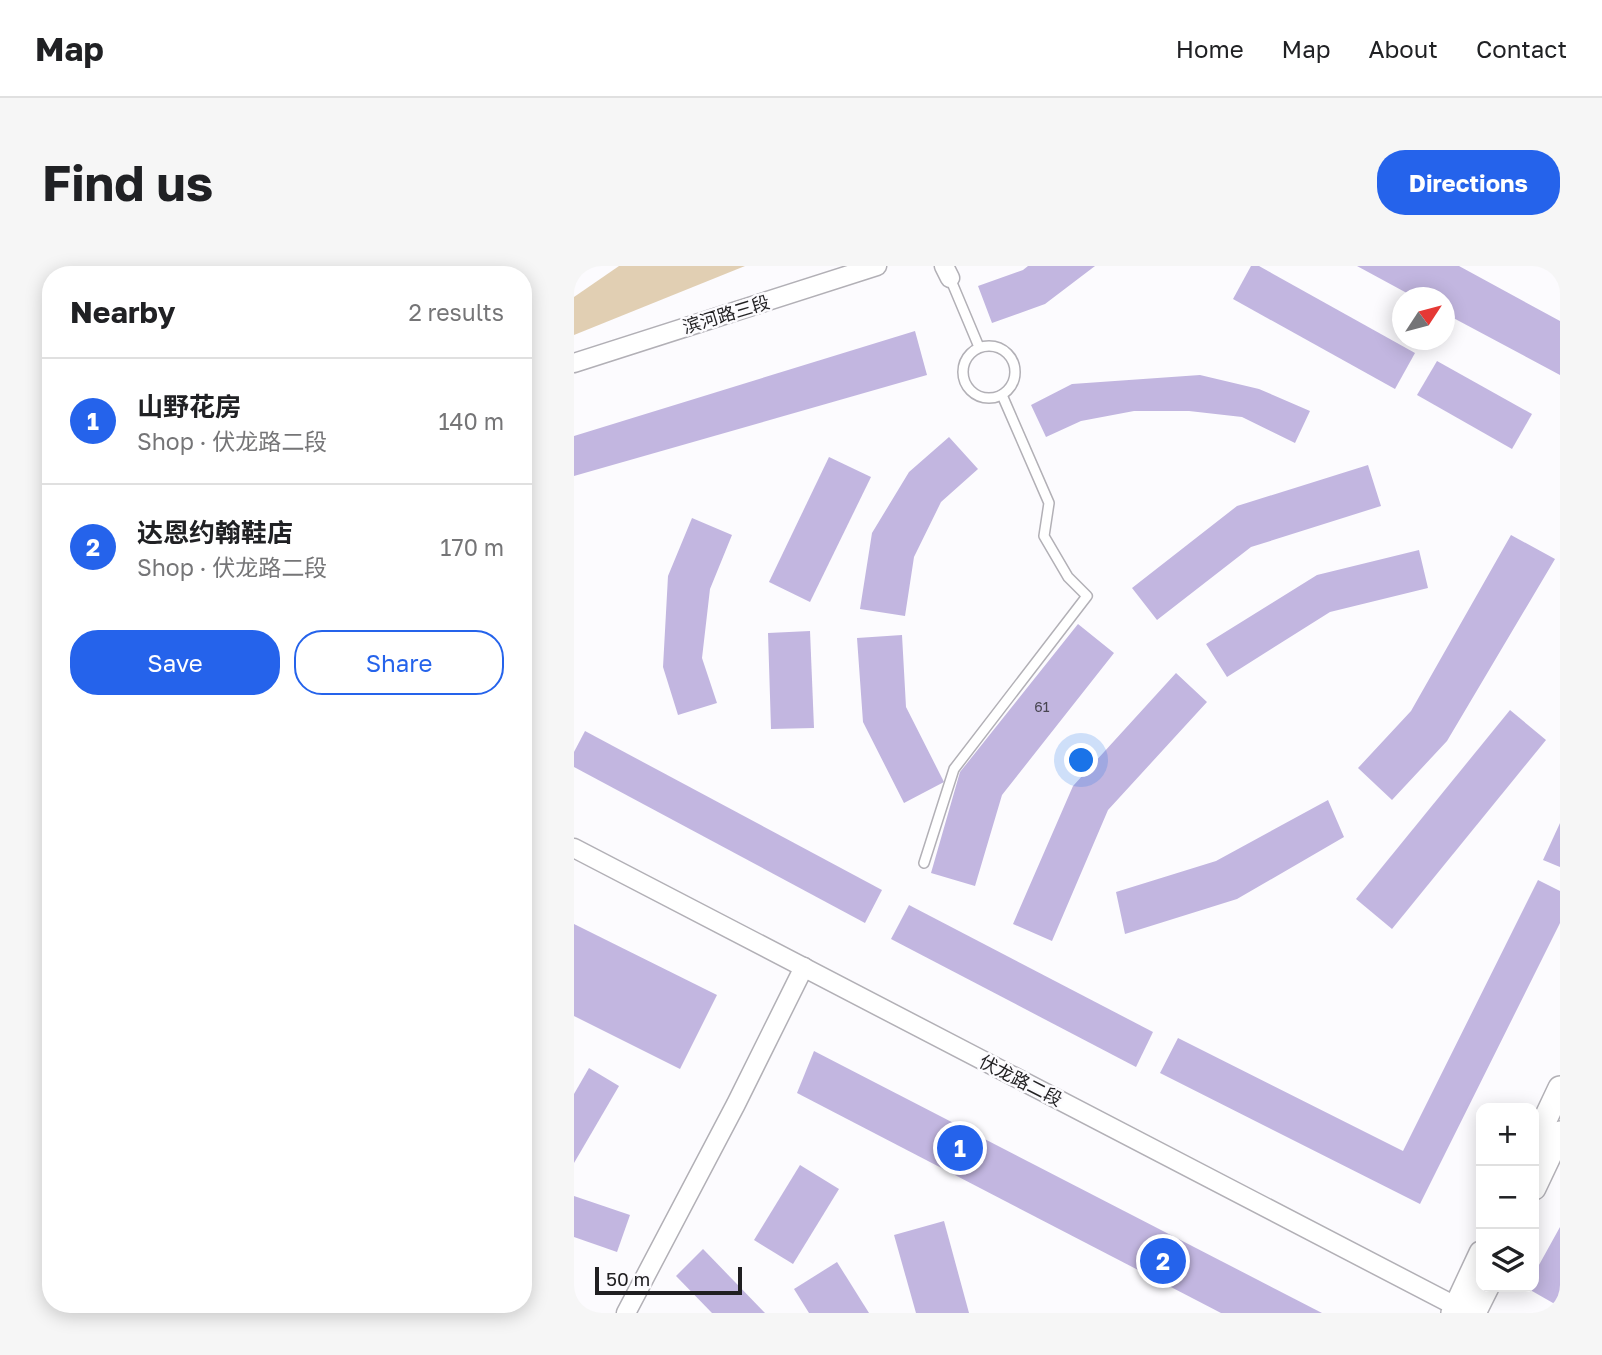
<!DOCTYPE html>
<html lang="en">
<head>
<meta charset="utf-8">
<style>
	:root { --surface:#fff; --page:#f6f6f6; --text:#202124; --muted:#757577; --line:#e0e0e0; --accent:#2563eb }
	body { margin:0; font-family:"Golos Text","Noto Sans SC",sans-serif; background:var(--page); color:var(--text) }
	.controls { position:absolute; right:21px; bottom:21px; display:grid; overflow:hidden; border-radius:14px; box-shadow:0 4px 18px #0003 }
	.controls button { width:63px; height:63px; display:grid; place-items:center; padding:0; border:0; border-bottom:2px solid var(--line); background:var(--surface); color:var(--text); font:35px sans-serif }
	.compass { position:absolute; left:818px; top:21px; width:63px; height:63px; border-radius:50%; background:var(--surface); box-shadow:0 4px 18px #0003; rotate:54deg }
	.scale { position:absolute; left:21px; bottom:18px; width:147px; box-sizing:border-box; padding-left:7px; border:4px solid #201f21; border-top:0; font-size:19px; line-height:24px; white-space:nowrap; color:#201f21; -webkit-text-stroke:5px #fcfbfe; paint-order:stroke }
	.you { position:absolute; left:508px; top:495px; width:24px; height:24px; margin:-18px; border:5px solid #fff; border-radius:50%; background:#1a73e8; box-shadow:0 0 0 10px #1a73e833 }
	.badge { display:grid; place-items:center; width:46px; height:46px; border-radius:50%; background:var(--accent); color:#fff; font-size:23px; font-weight:700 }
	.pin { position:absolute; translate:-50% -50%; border:4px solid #fff; box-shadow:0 2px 7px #0006 }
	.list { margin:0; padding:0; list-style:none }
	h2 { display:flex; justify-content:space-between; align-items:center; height:91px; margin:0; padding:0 28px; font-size:30px }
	h2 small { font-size:23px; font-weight:400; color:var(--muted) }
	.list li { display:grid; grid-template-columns:46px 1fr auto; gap:21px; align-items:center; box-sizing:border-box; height:126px; padding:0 28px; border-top:2px solid var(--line) }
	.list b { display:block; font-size:26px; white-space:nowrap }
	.list p { margin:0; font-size:23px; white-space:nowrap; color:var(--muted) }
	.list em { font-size:23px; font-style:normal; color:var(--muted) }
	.actions { display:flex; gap:14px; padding:21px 28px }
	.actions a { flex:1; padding:16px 0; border:2px solid var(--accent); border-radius:28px; text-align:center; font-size:24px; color:var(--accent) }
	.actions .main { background:var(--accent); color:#fff }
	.icon { flex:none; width:38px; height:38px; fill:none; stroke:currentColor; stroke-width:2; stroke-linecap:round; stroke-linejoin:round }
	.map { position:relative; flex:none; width:986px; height:1047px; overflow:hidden; border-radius:28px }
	header { display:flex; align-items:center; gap:42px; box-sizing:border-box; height:98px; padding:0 35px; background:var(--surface); border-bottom:2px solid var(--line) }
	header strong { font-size:33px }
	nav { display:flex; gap:38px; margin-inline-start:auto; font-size:24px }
	.intro { display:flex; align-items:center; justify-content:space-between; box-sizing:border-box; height:168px; padding:0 42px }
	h1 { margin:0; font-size:49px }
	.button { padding:18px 32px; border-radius:28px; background:var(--accent); color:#fff; font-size:24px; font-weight:700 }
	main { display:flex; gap:42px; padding:0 42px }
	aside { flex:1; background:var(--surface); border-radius:28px; box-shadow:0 4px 18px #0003 }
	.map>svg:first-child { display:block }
</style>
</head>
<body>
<header>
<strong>Map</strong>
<nav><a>Home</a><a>Map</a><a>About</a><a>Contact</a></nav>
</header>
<div class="intro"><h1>Find us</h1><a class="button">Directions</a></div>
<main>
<aside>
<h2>Nearby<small>2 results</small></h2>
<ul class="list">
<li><span class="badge">1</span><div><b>山野花房</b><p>Shop · 伏龙路二段</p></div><em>140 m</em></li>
<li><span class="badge">2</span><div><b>达恩约翰鞋店</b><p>Shop · 伏龙路二段</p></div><em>170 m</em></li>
</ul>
<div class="actions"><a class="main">Save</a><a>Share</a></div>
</aside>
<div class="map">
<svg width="986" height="1047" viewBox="0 0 986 1047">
	<rect width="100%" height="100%" fill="#fcfbfe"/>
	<polygon fill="#e1cfb3" points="45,0 171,0 0,69 0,31"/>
	<g fill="#c2b6e0">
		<polygon points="454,0 521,0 471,38 418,57 404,20 449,4"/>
		<polygon points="677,0 685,0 841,87 821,123 659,33"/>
		<polygon points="783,0 885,0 986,55 986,109 870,47 870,32 842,32"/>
		<polygon points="341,65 353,109 0,210 0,170"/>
		<polygon points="863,95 958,148 938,183 843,129"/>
		<polygon points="626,109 685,123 736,145 721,177 668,151 615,145 560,145 507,155 472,171 457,139 498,118"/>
		<polygon points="375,171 404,203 367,236 340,291 331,350 286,343 298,267 335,206"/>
		<polygon points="255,191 297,211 236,336 195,316"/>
		<polygon points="794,199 807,240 677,281 583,354 558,322 663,240"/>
		<polygon points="118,252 158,269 136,323 128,392 143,437 104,449 89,401 94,310"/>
		<polygon points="937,269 981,293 873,475 818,534 784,502 837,445"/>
		<polygon points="845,284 854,322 756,346 653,411 632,378 743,309"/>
		<polygon points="504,358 540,387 428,529 401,620 357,607 386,506"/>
		<polygon points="236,365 240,462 197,463 194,367"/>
		<polygon points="328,369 332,441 370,516 330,537 289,456 283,372"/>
		<polygon points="602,407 633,436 534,544 478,675 439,658 499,520"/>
		<polygon points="936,444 972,474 818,663 782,633"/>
		<polygon points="11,465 308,624 291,657 0,501 0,486"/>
		<polygon points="754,534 770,571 663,633 551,668 542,626 642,595"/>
		<polygon points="986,557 986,601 969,594"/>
		<polygon points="964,614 986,625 986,657 846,938 586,807 604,772 829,885"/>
		<polygon points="335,639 579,766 562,801 317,673"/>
		<polygon points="0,658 143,729 106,803 0,750"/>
		<polygon points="240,785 748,1047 647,1047 223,827"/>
		<polygon points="15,802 45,820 0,897 0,828"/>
		<polygon points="226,899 265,923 219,998 180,974"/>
		<polygon points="0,930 56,949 43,986 0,971"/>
		<polygon points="370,955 395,1047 342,1047 320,969"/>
		<polygon points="986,961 986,1041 951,1021 960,1021 960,1008"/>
		<polygon points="129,983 191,1047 138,1047 102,1010"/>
		<polygon points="263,996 295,1047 235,1047 220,1023"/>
	</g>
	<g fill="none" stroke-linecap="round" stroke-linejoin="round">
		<g stroke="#b2b0b6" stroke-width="12">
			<g id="lane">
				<polyline points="376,12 405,81"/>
				<circle cx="415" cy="106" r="26"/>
				<polyline points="350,597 380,503 513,330 494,311 470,270 475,237 428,129"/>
			</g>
		</g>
		<g stroke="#b2b0b6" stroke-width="21">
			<g id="street">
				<polyline points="370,0 376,12"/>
				<polyline points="0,97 303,0"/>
				<polyline points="0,582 891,1045"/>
				<polyline points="52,1047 162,838 230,701"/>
			</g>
		</g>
		<g stroke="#b2b0b6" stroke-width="26">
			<g id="secondary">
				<polyline points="960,877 986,822"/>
				<polyline points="960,922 986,867"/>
				<polyline points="879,1047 907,987"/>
				<polyline points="900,1047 913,1021"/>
			</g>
		</g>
		<use href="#lane" stroke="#fff" stroke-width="9"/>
		<use href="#street" stroke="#fff" stroke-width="18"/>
		<use href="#secondary" stroke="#fff" stroke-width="23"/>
	</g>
	<g text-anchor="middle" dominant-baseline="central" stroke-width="5" stroke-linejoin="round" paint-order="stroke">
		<g font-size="14" fill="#484551">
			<text x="468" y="440">61</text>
		</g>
		<g font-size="18" fill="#201f21" stroke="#fcfbfe">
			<text transform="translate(152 48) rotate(-17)">滨河路三段</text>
			<text transform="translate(447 814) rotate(27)">伏龙路二段</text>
		</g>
	</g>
</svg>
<div class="controls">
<button>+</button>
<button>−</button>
<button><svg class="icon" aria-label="layers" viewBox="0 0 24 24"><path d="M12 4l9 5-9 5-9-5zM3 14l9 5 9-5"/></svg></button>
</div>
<svg class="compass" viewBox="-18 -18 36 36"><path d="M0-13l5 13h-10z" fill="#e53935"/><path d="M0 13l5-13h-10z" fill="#757577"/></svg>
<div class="scale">50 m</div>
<div class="you"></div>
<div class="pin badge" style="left:386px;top:882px">1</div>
<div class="pin badge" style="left:589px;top:995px">2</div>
</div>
</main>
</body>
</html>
